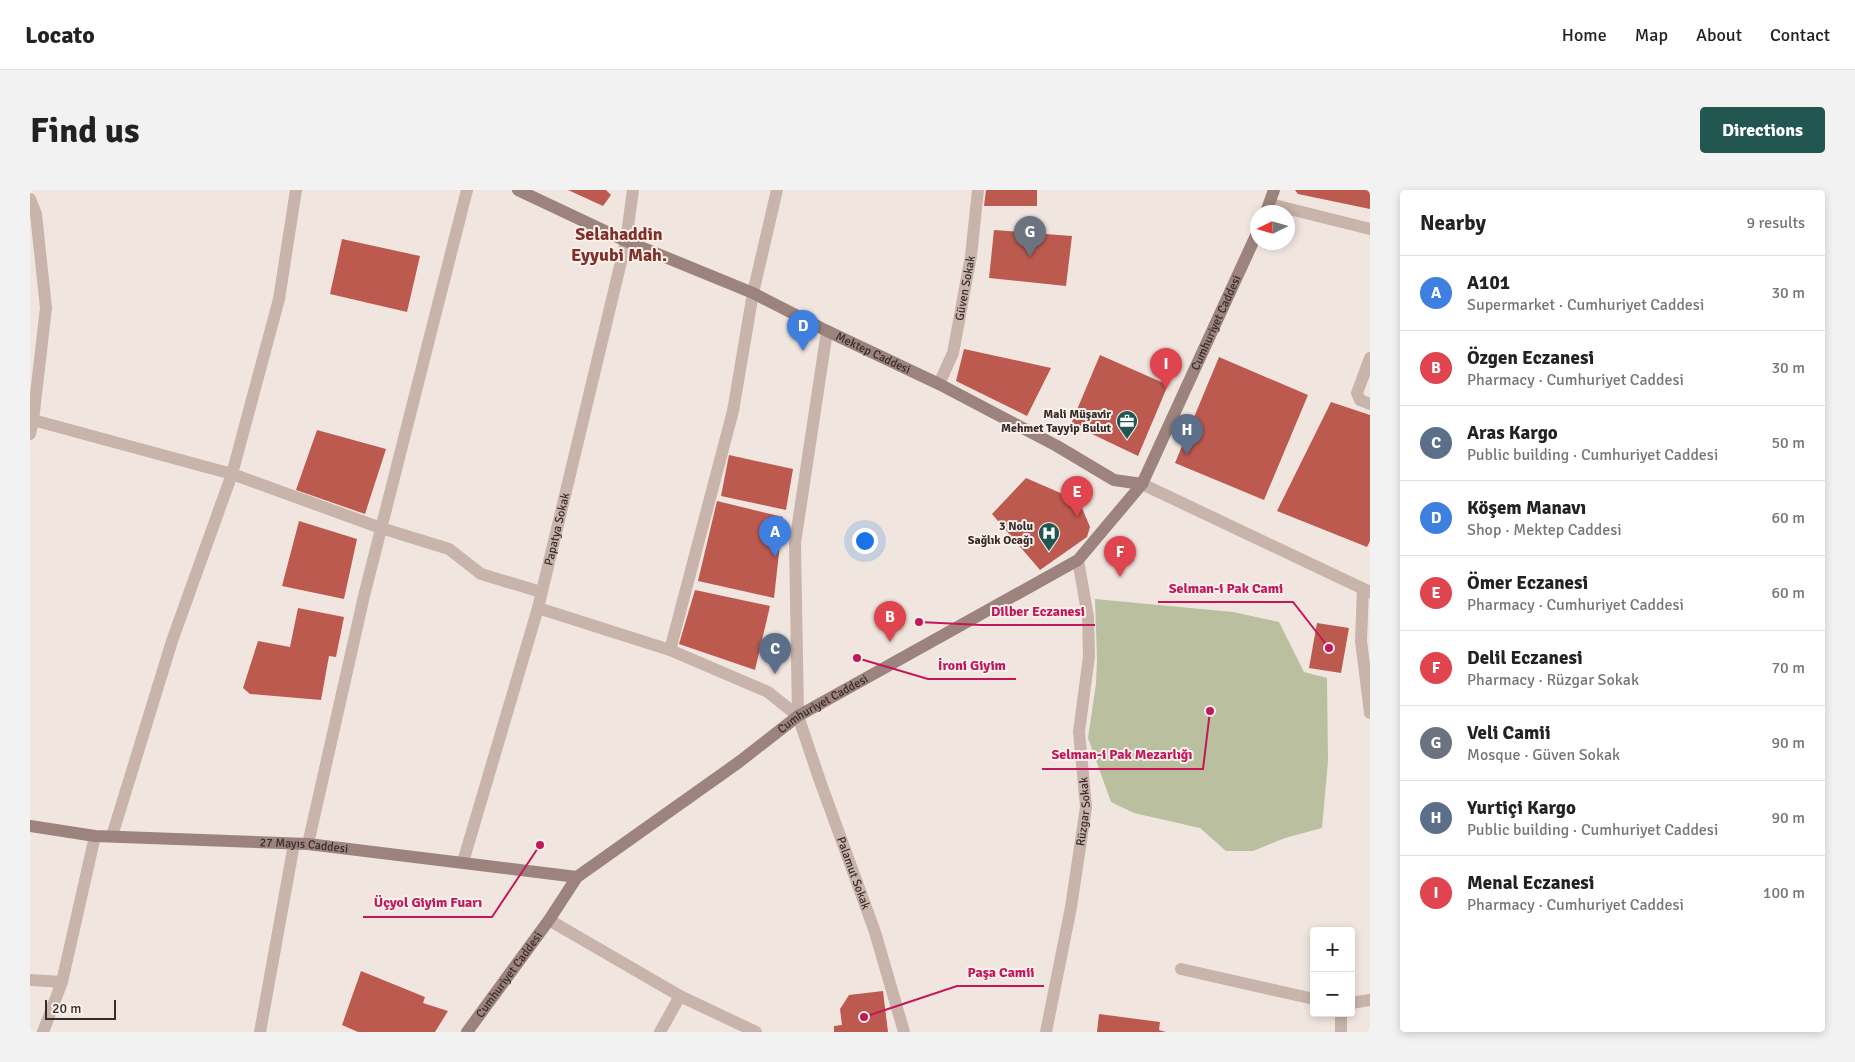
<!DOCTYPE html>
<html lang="en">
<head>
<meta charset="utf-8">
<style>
	:root { --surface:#fff; --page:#f2f2f2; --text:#222; --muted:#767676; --line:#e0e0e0; --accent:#225651 }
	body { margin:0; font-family:Signika,sans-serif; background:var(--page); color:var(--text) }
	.controls { position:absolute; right:15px; bottom:15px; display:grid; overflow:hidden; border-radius:5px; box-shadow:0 2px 8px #0003 }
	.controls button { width:45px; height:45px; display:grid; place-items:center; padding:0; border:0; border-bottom:1px solid var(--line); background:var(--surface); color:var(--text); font:25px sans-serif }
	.compass { position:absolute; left:1220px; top:15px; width:45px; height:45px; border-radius:50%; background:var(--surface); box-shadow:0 2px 8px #0003; rotate:265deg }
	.scale { position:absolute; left:15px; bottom:12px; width:71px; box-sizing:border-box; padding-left:5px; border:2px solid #372c2a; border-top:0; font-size:14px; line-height:18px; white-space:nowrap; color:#372c2a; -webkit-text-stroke:4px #f9f0eb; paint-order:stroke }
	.you { position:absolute; left:834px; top:350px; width:18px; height:18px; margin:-12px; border:4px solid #fff; border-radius:50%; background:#1a73e8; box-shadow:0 0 0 8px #1a73e833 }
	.badge { display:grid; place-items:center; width:32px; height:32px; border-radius:50%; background:var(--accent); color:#fff; font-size:16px; font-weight:700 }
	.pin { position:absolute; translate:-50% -41px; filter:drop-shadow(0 1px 2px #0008) }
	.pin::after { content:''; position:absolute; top:26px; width:18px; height:15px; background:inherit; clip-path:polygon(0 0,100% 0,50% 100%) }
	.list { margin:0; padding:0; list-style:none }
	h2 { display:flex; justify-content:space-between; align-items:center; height:65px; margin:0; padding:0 20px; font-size:21px }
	h2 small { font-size:16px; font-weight:400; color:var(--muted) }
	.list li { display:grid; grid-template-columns:32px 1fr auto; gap:15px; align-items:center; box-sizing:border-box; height:75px; padding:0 20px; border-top:1px solid var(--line) }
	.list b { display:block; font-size:19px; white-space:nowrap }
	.list p { margin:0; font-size:16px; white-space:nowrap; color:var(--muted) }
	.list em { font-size:16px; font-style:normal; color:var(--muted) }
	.map { position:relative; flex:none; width:1340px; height:842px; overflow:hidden; border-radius:5px }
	header { display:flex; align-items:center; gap:30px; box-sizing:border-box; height:70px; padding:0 25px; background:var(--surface); border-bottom:1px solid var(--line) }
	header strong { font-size:24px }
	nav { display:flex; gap:28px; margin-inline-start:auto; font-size:18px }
	.intro { display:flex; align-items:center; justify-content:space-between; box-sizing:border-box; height:120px; padding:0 30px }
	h1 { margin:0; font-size:35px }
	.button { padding:12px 22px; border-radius:5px; background:var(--accent); color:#fff; font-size:18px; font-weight:700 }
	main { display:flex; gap:30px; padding:0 30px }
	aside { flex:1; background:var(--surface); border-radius:5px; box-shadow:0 2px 8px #0003 }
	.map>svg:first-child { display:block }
</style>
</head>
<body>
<header>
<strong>Locato</strong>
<nav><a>Home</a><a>Map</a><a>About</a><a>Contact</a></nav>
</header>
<div class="intro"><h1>Find us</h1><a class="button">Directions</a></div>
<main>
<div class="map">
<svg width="1340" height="842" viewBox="0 0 1340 842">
	<rect width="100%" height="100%" fill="#f1e6df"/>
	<polygon fill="#b9bf9f" points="1065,409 1203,422 1249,432 1274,482 1297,488 1298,571 1292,638 1255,648 1223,661 1196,661 1170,638 1104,623 1081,612 1058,548 1066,494 1067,469"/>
	<g fill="#bd5a50">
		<polygon points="538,0 576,0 581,5 573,16"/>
		<polygon points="956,0 1007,0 1007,16 954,16"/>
		<polygon points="1265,0 1340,0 1340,19 1268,4"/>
		<polygon points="964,40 1042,46 1036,96 959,88"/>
		<polygon points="312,49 390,66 377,122 300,104"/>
		<polygon points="934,159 1021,178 997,226 926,191"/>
		<polygon points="1070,165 1138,195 1108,266 1041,234"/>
		<polygon points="1189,167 1278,205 1234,310 1145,273"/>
		<polygon points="1301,212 1340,225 1340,351 1337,357 1247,321"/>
		<polygon points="287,240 356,259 335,324 266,300"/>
		<polygon points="699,265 763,279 756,320 691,306"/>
		<polygon points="996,288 1049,311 1060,337 1057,347 1010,380 962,324"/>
		<polygon points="687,311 753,327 744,408 668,391"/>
		<polygon points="269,331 327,349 314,409 252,396"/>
		<polygon points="665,400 740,416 725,480 649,454"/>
		<polygon points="268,418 314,427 306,467 299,466 291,510 220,504 213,498 228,451 260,457"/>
		<polygon points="1287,433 1319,438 1311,483 1279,478"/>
		<polygon points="331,781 395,807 393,813 418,821 405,842 328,842 312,835"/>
		<polygon points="853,801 858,842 804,842 804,836 812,835 810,819 819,805"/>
		<polygon points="1069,824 1130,832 1129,840 1136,842 1067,842"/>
	</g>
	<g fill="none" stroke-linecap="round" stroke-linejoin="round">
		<g stroke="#c8b4ab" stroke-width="12">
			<polyline points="0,9 6,24 16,118 3,230 0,244"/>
			<polyline points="1240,14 1340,39"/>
			<path id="s1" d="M 797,141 L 765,353 L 768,526 L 790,591 L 845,742 L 874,842"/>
			<polyline points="1340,168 1327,203 1330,210 1340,214"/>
			<path id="s2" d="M 909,194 L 923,163 L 941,66 L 948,0"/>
			<polyline points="3,230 202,284 351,338 419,359 451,384 511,402"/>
			<polyline points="1112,294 1340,402"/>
			<polyline points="1333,399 1331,451 1340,523"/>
			<polyline points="508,418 640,460 738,502 768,526"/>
			<polyline points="640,460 703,221 723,103 747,0"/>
			<polyline points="82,646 142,451 202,284 249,109 266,0"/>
			<polyline points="278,654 334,406 437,0"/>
			<path id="s3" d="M 433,672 L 508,418 L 596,51 L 603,0"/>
			<polyline points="519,730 650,806 726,842"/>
			<polyline points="1151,779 1284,809"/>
			<polyline points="0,790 32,792"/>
			<polyline points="1321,813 1340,810"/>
			<polyline points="1311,823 1311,842"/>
			<polyline points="13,842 32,792 65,646"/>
			<polyline points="230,842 264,654"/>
			<polyline points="630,842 650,806"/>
			<path id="s4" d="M 1016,842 L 1041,717 L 1056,617 L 1049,542 L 1059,466 L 1058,427 L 1048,370"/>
		</g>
		<g stroke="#9c837d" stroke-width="12">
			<path id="s5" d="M 488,0 L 596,51 L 723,103 L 797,141 L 909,194 L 1027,256 L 1084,290 L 1112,294"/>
			<polyline points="1236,22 1244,0"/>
			<path id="s6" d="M 0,636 L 65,646 L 278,654 L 547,687"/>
			<path id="s7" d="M 437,842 L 519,730 L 547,687 L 709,572 L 768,526 L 1048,370 L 1112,294 L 1228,41"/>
		</g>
	</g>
	<defs>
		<g id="office-pin" transform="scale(1.125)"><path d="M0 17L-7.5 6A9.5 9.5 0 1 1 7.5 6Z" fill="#225651" stroke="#f9f0eb"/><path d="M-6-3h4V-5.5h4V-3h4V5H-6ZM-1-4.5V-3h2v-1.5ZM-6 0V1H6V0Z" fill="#fff"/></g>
		<g id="hospital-pin" transform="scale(1.125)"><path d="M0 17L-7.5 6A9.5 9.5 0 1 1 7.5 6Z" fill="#225651" stroke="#f9f0eb"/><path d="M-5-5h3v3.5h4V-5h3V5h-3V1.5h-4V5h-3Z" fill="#fff"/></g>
	</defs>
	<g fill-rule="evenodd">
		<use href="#office-pin" x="1097" y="231"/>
		<use href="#hospital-pin" x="1019" y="343"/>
	</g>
	<g text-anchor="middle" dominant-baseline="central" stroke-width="4" stroke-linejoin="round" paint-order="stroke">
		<g font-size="12" fill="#372c2a" stroke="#f9f0eb">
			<text stroke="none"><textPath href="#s2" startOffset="100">Güven Sokak</textPath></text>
			<text stroke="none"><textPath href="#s7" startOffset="1061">Cumhuriyet Caddesi</textPath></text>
			<text stroke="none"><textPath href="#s5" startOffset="391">Mektep Caddesi</textPath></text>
			<text stroke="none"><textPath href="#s3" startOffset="346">Papatya Sokak</textPath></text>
			<text stroke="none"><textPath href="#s7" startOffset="491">Cumhuriyet Caddesi</textPath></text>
			<text stroke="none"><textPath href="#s4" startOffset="224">Rüzgar Sokak</textPath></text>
			<text stroke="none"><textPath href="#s6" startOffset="275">27 Mayıs Caddesi</textPath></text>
			<text stroke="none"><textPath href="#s1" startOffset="554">Palamut Sokak</textPath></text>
			<text stroke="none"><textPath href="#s7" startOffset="71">Cumhuriyet Caddesi</textPath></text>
		</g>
		<g font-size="12" font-weight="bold" fill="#372c2a" stroke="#f9f0eb" text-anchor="end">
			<text x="1081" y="224">Mali Müşavir<tspan x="1081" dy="14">Mehmet Tayyip Bulut</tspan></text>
			<text x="1003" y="336">3 Nolu<tspan x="1003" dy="14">Sağlık Ocağı</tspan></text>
		</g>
		<g font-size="18" font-weight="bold" fill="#803029" stroke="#f9f0eb">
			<text x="589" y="44">Selahaddin<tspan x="589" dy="21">Eyyubi Mah.</tspan></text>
		</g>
	</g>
	<path fill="none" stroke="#c2185b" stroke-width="2" d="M1299 458L1263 412H1128M889 432L951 435H1065M827 468L898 489H986M1180 521L1173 579H1012M510 655L462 727H333M834 827L927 796H1014"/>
	<g fill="#c2185b" stroke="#f9f0eb" stroke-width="2">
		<circle cx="1299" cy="458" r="5"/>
		<circle cx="889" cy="432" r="5"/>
		<circle cx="827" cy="468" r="5"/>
		<circle cx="1180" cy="521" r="5"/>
		<circle cx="510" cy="655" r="5"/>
		<circle cx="834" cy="827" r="5"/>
	</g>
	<g font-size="14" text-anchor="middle" font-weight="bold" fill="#c2185b" stroke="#f9f0eb" stroke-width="4" stroke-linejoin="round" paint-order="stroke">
		<text x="1196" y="403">Selman-i Pak Cami</text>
		<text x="1008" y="426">Dilber Eczanesi</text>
		<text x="942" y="480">İroni Giyim</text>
		<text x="1092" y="569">Selman-i Pak Mezarlığı</text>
		<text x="398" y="717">Üçyol Giyim Fuarı</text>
		<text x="971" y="787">Paşa Camii</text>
	</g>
</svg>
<div class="controls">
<button>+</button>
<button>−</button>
</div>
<svg class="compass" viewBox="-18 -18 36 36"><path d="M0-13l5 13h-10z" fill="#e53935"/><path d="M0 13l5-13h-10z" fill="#767676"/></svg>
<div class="scale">20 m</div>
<div class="you"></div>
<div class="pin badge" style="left:745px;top:367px;background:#3f7fe0">A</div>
<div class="pin badge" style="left:860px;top:452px;background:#e0444e">B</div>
<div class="pin badge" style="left:745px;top:484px;background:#5c6f8a">C</div>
<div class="pin badge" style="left:773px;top:161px;background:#3f7fe0">D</div>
<div class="pin badge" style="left:1047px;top:327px;background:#e0444e">E</div>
<div class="pin badge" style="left:1090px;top:387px;background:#e0444e">F</div>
<div class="pin badge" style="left:1000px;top:67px;background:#6b7280">G</div>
<div class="pin badge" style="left:1157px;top:265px;background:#5c6f8a">H</div>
<div class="pin badge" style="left:1136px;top:199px;background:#e0444e">I</div>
</div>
<aside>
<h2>Nearby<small>9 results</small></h2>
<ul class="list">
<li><span class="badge" style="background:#3f7fe0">A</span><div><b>A101</b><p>Supermarket · Cumhuriyet Caddesi</p></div><em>30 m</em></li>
<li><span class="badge" style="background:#e0444e">B</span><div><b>Özgen Eczanesi</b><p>Pharmacy · Cumhuriyet Caddesi</p></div><em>30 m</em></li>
<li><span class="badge" style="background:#5c6f8a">C</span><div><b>Aras Kargo</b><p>Public building · Cumhuriyet Caddesi</p></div><em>50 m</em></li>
<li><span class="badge" style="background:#3f7fe0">D</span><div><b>Köşem Manavı</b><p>Shop · Mektep Caddesi</p></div><em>60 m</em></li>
<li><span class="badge" style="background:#e0444e">E</span><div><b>Ömer Eczanesi</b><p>Pharmacy · Cumhuriyet Caddesi</p></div><em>60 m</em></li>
<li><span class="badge" style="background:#e0444e">F</span><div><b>Delil Eczanesi</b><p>Pharmacy · Rüzgar Sokak</p></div><em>70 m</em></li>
<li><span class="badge" style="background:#6b7280">G</span><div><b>Veli Camii</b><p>Mosque · Güven Sokak</p></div><em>90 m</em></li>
<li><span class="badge" style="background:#5c6f8a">H</span><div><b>Yurtiçi Kargo</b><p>Public building · Cumhuriyet Caddesi</p></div><em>90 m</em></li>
<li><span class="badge" style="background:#e0444e">I</span><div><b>Menal Eczanesi</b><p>Pharmacy · Cumhuriyet Caddesi</p></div><em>100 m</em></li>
</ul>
</aside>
</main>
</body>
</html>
